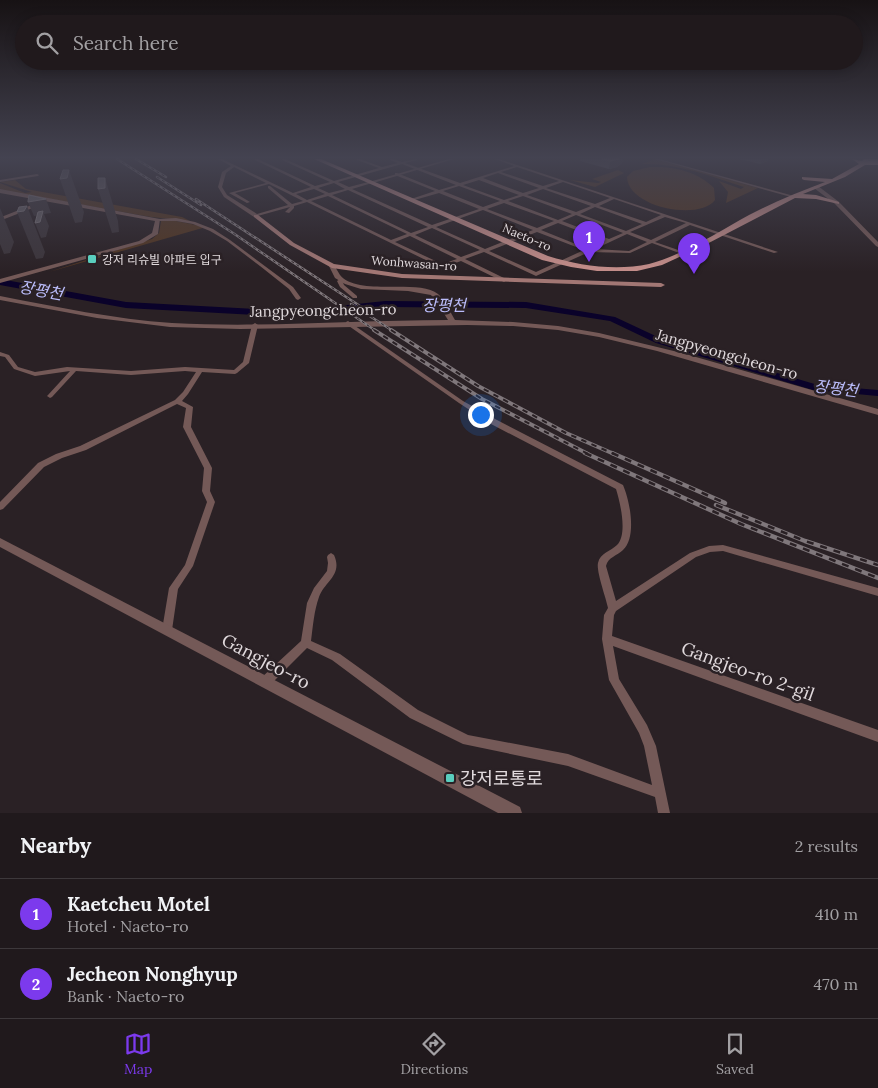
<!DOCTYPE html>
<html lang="en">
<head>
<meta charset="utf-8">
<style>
	:root { --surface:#20191c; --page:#2d2629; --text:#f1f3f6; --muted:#a2a0a3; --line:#3d383b; --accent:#7c3aed }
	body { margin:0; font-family:Lora,"Noto Sans KR",serif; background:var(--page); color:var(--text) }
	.you { position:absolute; left:480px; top:414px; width:18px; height:18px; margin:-12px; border:4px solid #fff; border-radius:50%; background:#1a73e8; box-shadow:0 0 0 8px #1a73e833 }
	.badge { display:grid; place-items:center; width:32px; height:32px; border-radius:50%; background:var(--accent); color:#fff; font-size:16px; font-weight:700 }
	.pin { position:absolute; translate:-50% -41px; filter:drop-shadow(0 1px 2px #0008) }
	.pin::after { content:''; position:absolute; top:26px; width:18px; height:15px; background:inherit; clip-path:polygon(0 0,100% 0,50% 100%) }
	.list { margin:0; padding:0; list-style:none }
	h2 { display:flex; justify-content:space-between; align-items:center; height:65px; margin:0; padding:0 20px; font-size:21px }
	h2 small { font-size:16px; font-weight:400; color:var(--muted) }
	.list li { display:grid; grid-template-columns:32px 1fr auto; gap:15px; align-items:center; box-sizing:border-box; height:70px; padding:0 20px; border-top:1px solid var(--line) }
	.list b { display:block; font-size:19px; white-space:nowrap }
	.list p { margin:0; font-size:16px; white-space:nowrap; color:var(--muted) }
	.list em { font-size:16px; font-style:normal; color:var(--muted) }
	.icon { flex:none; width:28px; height:28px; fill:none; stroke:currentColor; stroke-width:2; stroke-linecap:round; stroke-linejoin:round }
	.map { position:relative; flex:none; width:878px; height:813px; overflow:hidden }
	.search { position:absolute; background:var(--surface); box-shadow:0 2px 12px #0003; left:15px; right:15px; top:15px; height:55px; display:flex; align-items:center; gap:12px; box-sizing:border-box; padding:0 18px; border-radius:28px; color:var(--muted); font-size:19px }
	.sheet { height:205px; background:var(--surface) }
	nav { display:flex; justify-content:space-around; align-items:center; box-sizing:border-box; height:70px; border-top:1px solid var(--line); background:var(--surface); font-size:14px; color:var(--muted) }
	nav a { display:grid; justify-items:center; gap:2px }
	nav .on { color:var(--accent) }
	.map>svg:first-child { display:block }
</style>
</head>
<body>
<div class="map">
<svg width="878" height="813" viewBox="0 0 878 813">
	<rect width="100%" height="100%" fill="#2a2125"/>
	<g fill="#523622">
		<path d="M 656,159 L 758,188 L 726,203 L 728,192 L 719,181 L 741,189 L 744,187 C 710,176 678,163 642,164 Z"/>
		<path d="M 650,167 C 673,166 697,171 714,188 L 715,200 C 700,221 628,208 627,177 L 633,171 Z"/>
		<polygon points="618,170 624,173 595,187 570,180 598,183 601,182 592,179"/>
		<polygon points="15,180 26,189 182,217 190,221 151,217 0,190 0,183 25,193 32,192 0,182"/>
		<polygon points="166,219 206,227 49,272 152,239 159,233 161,221"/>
	</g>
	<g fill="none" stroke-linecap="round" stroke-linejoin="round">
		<polygon fill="#0a022a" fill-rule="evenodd" points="0,279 126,302 291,311 385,301 526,302 615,317 662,339 818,385 878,390 878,396 813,390 656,343 610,321 526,308 385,307 291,317 126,308 0,285"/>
		<polyline stroke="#745957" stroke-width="3" points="0,219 36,205"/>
		<g fill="#745957" fill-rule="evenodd">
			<path d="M 218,159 L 222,159 L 293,193 L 311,187 L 255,160 L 255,159 L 258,159 L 315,186 L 330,182 L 282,160 L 282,159 L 285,159 L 334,181 L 379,168 L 357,160 L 357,159 L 360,159 L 382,167 L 398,163 L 390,160 L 390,159 L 393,159 L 402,162 L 417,159 L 417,160 L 405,163 L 460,183 L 514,166 L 495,159 L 499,159 L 778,252 L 774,253 L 690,225 L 655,242 L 684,252 L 684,254 L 682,254 L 652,243 L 630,253 L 589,252 L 536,276 L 484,252 L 465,259 L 506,279 L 507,280 L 504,282 L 461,261 L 444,267 L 440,267 L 307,202 L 294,206 L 294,208 L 289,213 L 285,212 L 290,207 L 254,217 L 224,197 L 218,187 L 222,172 L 231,166 ZM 402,164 L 456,185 L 439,190 L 397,173 L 395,173 L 395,175 L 435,191 L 411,199 L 411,201 L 439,193 L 479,209 L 432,225 L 352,189 L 372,183 L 372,181 L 349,187 L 338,182 ZM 234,167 L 266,183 L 229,193 L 247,203 L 250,202 L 235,193 L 269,184 L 303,201 L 292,204 L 270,186 L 268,186 L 268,188 L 288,205 L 257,214 L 227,195 L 222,187 L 226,173 ZM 517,167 L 559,181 L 543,186 L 501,172 ZM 498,173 L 539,188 L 523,193 L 483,178 ZM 479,180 L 519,195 L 504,200 L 463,185 ZM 563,182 L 610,198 L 595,204 L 546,188 ZM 334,183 L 345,189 L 329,193 L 318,188 ZM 459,186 L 500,201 L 483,207 L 443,191 ZM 314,189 L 325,194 L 307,200 L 296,194 ZM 543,189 L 591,206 L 576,212 L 527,195 ZM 348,190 L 428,227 L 411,233 L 332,195 ZM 328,196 L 407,234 L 391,240 L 311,201 ZM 523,196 L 572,214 L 558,220 L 508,201 ZM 614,199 L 661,215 L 646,222 L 599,206 ZM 504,203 L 554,221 L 537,228 L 487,209 ZM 595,207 L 642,224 L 626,231 L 580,214 ZM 483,210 L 533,230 L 485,249 L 436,227 ZM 576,215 L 623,233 L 609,239 L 562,221 ZM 665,217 L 686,223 L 651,240 L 630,232 ZM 558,223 L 605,241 L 588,249 L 541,230 ZM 432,228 L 480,250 L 461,257 L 415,235 ZM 537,232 L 584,250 L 536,272 L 489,251 ZM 627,234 L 647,242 L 629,251 L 595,249 ZM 410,236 L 457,259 L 442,264 L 395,242 Z"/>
			<polygon points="655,159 659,159 794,196 791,197"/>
			<polygon points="37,174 39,175 38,176 0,182 0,180"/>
			<polygon points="176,218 195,222 213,229 230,240 293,287 301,298 298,300 296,299 289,289 260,266 227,241 210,231 193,224 176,221 158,221 156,220 158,219"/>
			<polygon points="340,279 342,280 344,285 357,296 357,298 353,298 340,287 337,281"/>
			<path d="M 348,321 L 463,401 L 497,420 L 623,485 C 630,501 637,537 623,550 C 617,556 608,557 606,566 L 616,601 L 690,553 L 709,546 L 723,545 L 878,588 L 878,596 L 723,551 L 710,552 L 696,557 L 616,611 L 614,615 L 612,636 L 878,730 L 878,742 L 613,646 L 619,679 L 647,725 L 656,746 L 670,813 L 658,813 L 655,797 L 568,766 L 463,744 L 410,718 L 332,660 L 307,648 L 269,686 L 265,687 L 261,686 L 260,682 L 261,678 L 301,641 L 307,603 L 314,588 L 327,571 L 328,563 L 327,557 L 328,555 L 331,553 L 334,555 C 343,575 325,581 319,597 C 314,611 313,626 311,641 L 340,654 L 418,710 L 468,735 L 568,754 L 652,785 L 644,746 L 639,733 L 609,680 L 602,639 L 604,615 L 608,608 C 606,598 596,571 598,563 C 600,553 611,551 617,545 C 628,534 620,502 616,489 L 491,424 L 459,403 L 346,324 L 346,322 Z"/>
			<polygon points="255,323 258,325 249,363 237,373 235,374 202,372 188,394 182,401 193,407 191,427 212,468 210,491 215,502 193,566 178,589 172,630 170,633 167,634 164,633 162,630 169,588 185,565 207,502 202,491 204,468 183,427 186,408 177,404 86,450 62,458 44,467 3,509 0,510 0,502 38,463 56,454 80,446 175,400 183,392 196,372 185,371 131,375 76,371 52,397 50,398 47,396 48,395 70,371 35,376 14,369 5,357 0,356 0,352 9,355 18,367 35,372 67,367 131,371 185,367 234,370 243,362 252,325"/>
		</g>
		<g fill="#745957" fill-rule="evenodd">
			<polygon points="449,159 454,159 373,183 369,182"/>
			<polygon points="814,186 818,186 839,202 878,242 878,247 876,246 835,204 814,188"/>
			<polygon points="0,189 160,219 158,234 143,243 0,283 0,279 139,241 152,233 155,221 0,193"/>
			<path d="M 332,264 L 334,265 C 336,268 338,272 340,275 C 358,297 418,278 438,294 C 446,301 450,312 455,320 L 513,322 L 558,326 L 599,333 L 682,353 L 878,409 L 878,415 L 657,351 L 599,337 L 558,330 L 513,326 L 467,325 L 240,329 L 170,327 L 97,318 L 0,300 L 0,296 C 57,307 114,319 172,323 C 264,328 356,320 448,320 L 438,304 L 431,295 L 408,291 L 361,289 L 345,284 L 335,278 L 329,266 Z"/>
			<polygon points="0,538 520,807 522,813 498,813 0,547"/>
		</g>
		<g fill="#a27774" fill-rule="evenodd">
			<polygon points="863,159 878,159 878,163"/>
			<polygon points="254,215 258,215 294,243 334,264 402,274 661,283 665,285 661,287 402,278 332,268 290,245 254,217"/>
		</g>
		<path fill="#c58e8a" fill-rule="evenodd" d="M 314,159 L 321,159 L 548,256 C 580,266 616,271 649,264 C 681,256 720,231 749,215 C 774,202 799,192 825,182 L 804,180 L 802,179 L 802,177 L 832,179 L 859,164 L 852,159 L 862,161 L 864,159 L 870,159 L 868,161 L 878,161 L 878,165 L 865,165 L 845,177 L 803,194 L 816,195 L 839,202 L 839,204 L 816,199 L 795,198 L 701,247 L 662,265 L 637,271 L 597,271 L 571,267 L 542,260 Z"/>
		<g stroke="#7f777b" stroke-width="2.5">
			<g id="rail-far2">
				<polyline points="117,159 233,233 376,331"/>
				<polyline points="136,159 166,177"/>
				<polyline points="157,177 201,205"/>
				<polyline points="196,199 360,306"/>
				<polyline points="351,304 393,331"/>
			</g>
		</g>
		<g stroke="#7f777b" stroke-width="4">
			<g id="rail-far1">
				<polyline points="374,330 482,399 588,454"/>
				<polyline points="391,330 478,386 566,433 614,454"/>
			</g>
		</g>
		<g stroke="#7f777b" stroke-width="4.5">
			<g id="rail">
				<polyline points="585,453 741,524 878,578"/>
				<polyline points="612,453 725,503"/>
				<polyline points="716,505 805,541 878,565"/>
			</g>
		</g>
		<use href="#rail-far2" stroke="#2a2125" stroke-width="1" stroke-dasharray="3" stroke-linecap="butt"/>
		<use href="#rail-far1" stroke="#2a2125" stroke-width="2" stroke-dasharray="5.5" stroke-linecap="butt"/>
		<use href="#rail" stroke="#2a2125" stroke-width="2.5" stroke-dasharray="7" stroke-linecap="butt"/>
	</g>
	<g fill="#534e54">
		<polygon points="580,159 623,159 622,163 617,167 609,169 580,161"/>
		<polygon points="740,159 768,159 768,161 760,164"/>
	</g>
	<g fill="#3c353b">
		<polygon points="619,159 623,159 622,163 617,167 609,169 610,161"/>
		<polygon points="762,159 768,159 768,161 760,164"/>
		<polygon points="69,170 84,212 82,222 75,223 60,179"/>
		<polygon points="105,178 118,221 119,232 112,233 98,189"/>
		<polygon points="46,199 51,213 44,214 49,226 46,237 41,238 35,223 42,215 34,216 28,202"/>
		<polygon points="27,206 45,252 43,258 36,259 17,212"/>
		<polygon points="0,208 14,242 10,253 4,254 0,244"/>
	</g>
	<g fill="#625d63" stroke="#767076">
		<polygon points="602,159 619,159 610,161"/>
		<polygon points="63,170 69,170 67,178 60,179"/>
		<polygon points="98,178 105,178 105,188 98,189"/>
		<polygon points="29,195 46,199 28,202 28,201"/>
		<polygon points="27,206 24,211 17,212 19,207"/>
		<polygon points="43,211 40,222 35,223 38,212"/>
	</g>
	<linearGradient id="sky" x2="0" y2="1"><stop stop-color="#171214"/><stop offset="0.58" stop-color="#444351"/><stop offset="1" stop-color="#444351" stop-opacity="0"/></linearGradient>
	<rect width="878" height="272" fill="url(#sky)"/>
	<g fill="#5acebe" stroke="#2a2125" stroke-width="2">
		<rect x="87" y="254" width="10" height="10" rx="2.5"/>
		<rect x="445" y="773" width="10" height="10" rx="2.5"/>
	</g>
	<g text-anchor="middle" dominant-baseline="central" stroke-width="5" stroke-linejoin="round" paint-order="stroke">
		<g font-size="12" fill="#e1dadd" stroke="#2a2125">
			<text transform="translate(527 237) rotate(23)">Naeto-ro</text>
			<text transform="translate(414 263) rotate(4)">Wonhwasan-ro</text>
		</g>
		<g font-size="12" fill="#e1dadd" stroke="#2a2125" text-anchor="start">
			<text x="102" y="259">강저 리슈빌 아파트 입구</text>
		</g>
		<g font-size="15" fill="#e1dadd" stroke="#2a2125">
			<text transform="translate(323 310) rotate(-1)">Jangpyeongcheon-ro</text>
			<text transform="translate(727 354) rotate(16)">Jangpyeongcheon-ro</text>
		</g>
		<g font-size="16" font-style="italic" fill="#babcfa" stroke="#2a2125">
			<text transform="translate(41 290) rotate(10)">장평천</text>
			<text x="444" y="305">장평천</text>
			<text transform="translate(836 388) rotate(7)">장평천</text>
		</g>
		<g font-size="18" fill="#e1dadd" stroke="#2a2125">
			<text transform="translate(266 661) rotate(28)">Gangjeo-ro</text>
			<text transform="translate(748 671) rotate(20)">Gangjeo-ro 2-gil</text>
		</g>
		<g font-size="18" fill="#e1dadd" stroke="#2a2125" text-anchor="start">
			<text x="460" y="778">강저로통로</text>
		</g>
	</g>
</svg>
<div class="you"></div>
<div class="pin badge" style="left:589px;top:262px">1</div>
<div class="pin badge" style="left:694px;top:274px">2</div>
<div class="search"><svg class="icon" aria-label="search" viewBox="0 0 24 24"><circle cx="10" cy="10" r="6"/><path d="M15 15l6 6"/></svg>Search here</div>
</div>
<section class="sheet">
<h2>Nearby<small>2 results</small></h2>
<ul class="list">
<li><span class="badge">1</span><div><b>Kaetcheu Motel</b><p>Hotel · Naeto-ro</p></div><em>410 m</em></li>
<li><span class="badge">2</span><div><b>Jecheon Nonghyup</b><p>Bank · Naeto-ro</p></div><em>470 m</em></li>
</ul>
</section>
<nav>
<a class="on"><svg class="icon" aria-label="map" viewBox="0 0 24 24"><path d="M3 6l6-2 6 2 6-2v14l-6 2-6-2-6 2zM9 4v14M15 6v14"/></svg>Map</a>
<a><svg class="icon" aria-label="directions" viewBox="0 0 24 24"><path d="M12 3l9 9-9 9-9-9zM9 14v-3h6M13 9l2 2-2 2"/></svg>Directions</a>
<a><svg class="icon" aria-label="saved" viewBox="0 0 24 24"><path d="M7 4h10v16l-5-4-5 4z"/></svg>Saved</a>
</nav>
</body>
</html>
